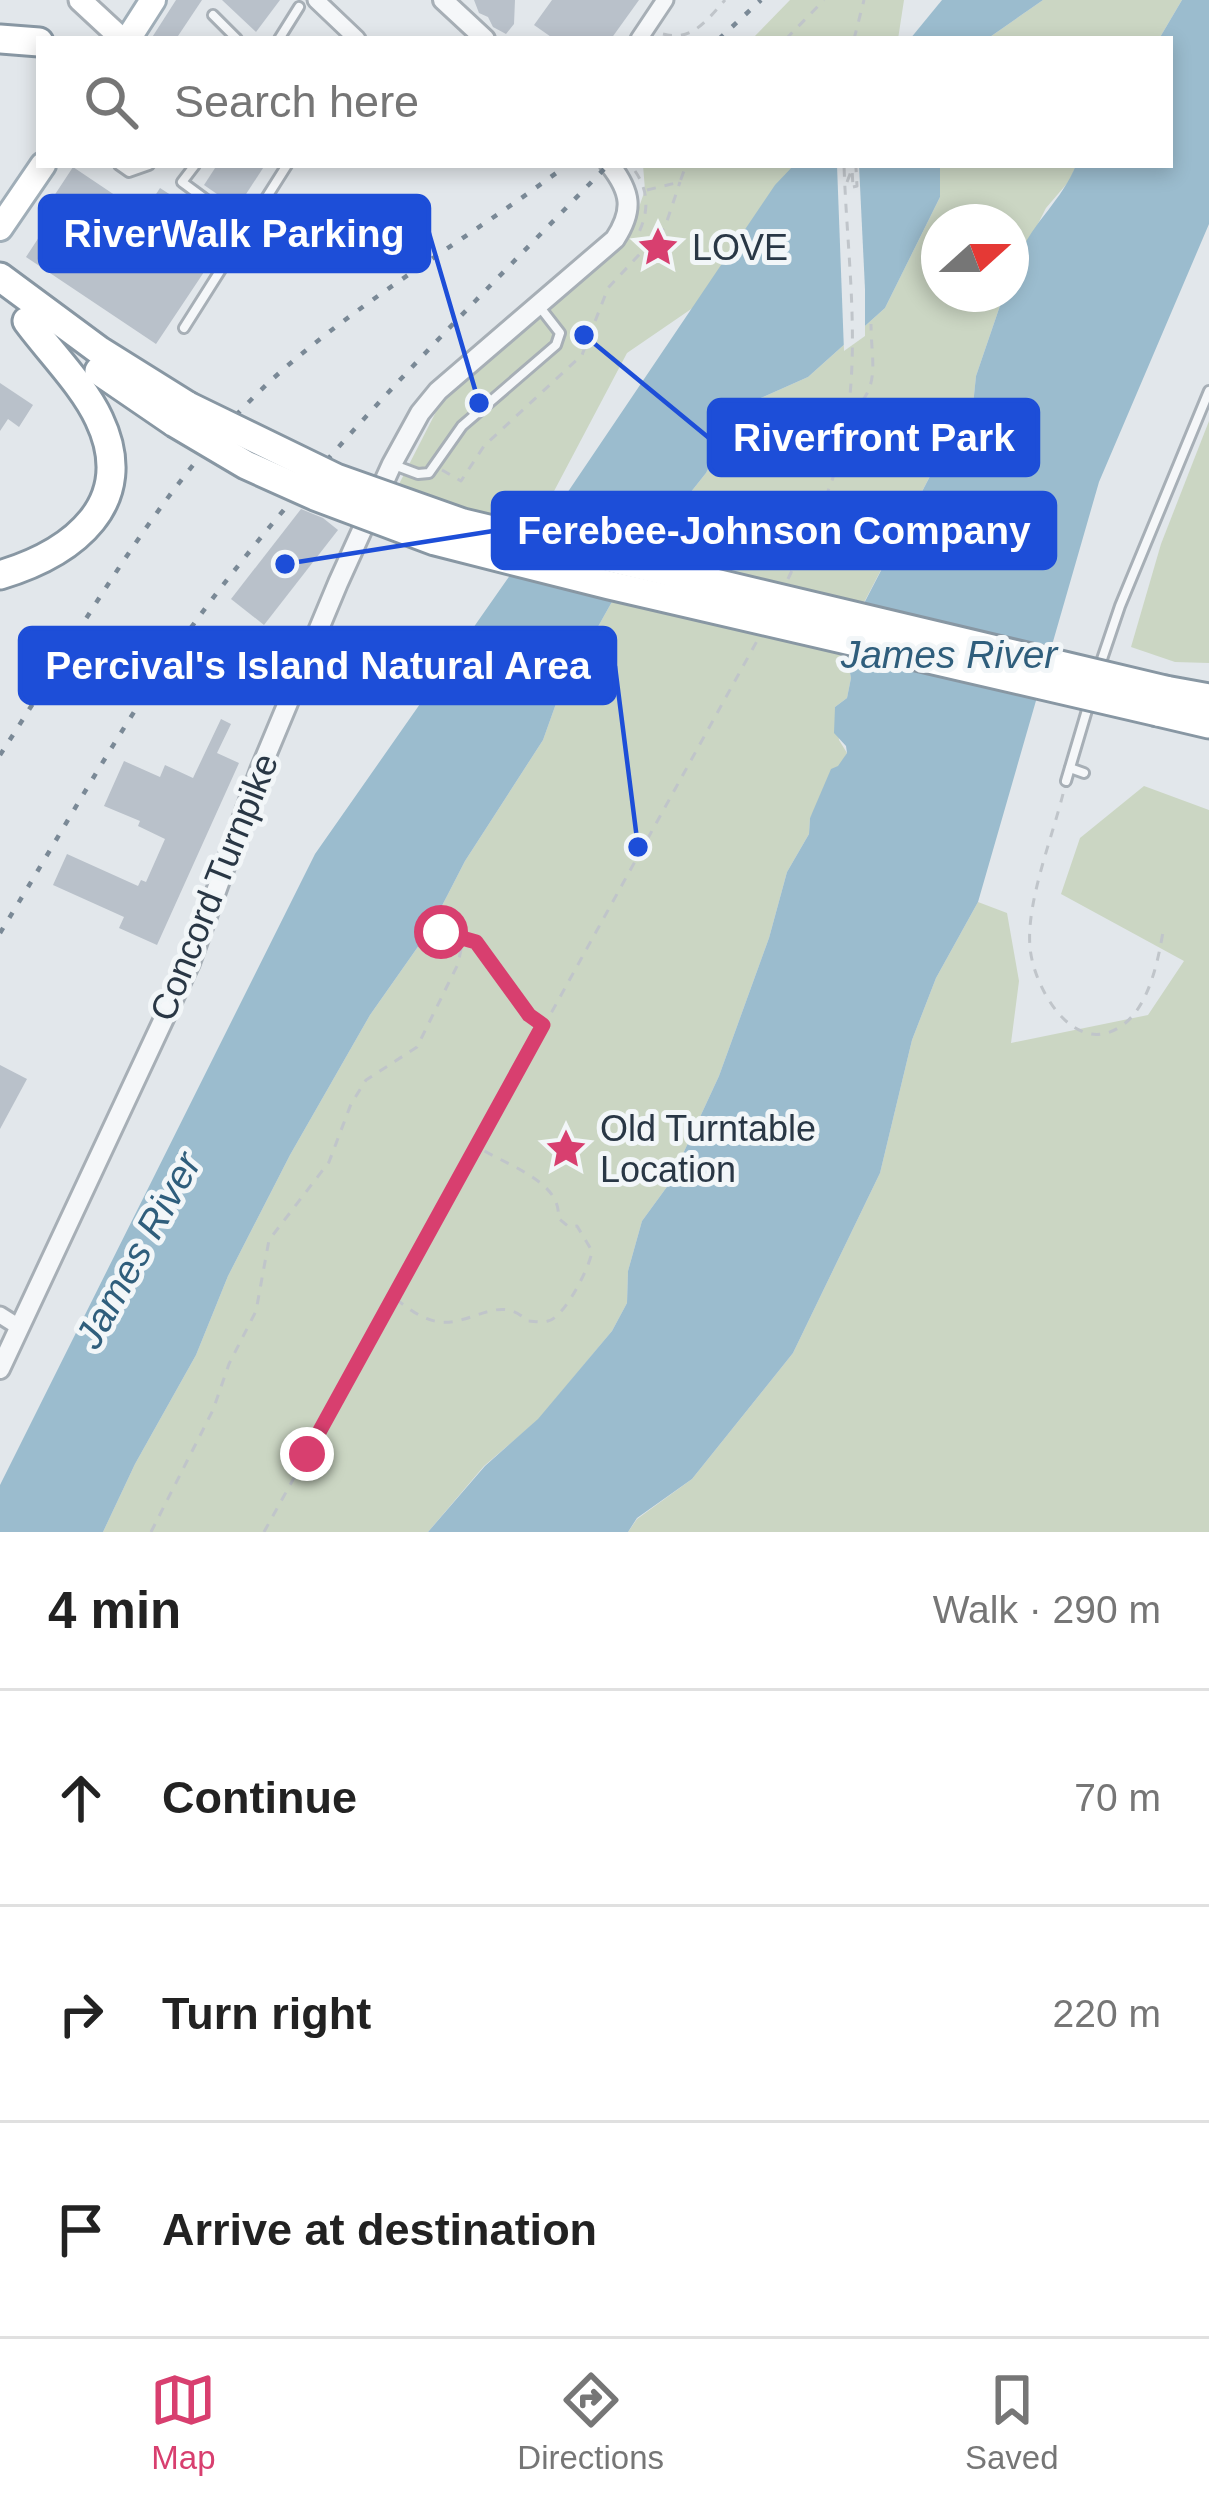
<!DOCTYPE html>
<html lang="en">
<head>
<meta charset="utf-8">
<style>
	:root { --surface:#fff; --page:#f2f2f2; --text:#222; --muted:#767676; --line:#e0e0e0; --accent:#d83f6f }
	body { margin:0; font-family:Arial,sans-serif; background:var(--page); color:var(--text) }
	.compass { position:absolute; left:921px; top:204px; width:108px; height:108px; border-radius:50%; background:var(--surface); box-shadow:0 6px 18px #0003; rotate:69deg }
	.stop { position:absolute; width:36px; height:36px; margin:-27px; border:9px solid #d83f6f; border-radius:50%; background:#fff }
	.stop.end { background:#d83f6f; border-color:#fff; box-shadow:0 3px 12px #0008 }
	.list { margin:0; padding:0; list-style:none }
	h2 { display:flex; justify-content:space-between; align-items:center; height:156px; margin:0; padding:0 48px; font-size:51px }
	h2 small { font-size:39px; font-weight:400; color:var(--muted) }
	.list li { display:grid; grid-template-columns:78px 1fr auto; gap:36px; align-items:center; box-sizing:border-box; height:216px; padding:0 48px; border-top:3px solid var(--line) }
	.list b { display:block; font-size:45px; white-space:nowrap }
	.list em { font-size:39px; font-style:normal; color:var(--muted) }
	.icon { flex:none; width:66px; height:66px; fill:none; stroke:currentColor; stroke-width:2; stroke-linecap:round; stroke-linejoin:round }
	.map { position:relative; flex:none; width:1209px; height:1532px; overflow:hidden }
	.search { position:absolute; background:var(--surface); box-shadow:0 6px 18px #0003; left:36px; right:36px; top:36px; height:132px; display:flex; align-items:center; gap:30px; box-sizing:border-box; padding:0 42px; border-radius:0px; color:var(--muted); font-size:45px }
	.sheet { height:804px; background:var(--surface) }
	nav { display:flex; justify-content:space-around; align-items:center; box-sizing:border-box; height:168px; border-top:3px solid var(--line); background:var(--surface); font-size:33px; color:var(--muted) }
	nav a { display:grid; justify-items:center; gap:6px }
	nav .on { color:var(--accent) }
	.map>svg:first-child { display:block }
</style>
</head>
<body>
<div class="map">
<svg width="1209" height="1532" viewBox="0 0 1209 1532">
	<rect width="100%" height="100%" fill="#e2e7eb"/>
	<g fill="#cbd6c3">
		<polygon points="790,0 904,0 898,39 752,39"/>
		<polygon points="1043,0 1182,0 1159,39 987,39"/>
		<polygon points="643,165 821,165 735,279 627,353 534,529 397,488 442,400 631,230 645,190"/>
		<polygon points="940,165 1076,165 1070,180 1046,208 1011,277 1011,222 939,222 939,294 1004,294 976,376 972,415 941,455 858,614 847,657 851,678 847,698 835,707 839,740 847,753 810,818 809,834 787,872 769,938 719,1076 669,1184 642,1221 628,1271 627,1303 612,1331 538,1420 484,1466 428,1532 103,1532 135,1464 196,1355 228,1276 290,1155 370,1015 429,931 465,861 543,740 558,698 632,566 706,473 728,430 754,401 808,377 885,308 940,197"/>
		<polygon points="1209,421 1209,663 1175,662 1131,647 1161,544"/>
		<polygon points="1144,786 1209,810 1209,1532 628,1532 637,1519 692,1479 793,1353 880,1173 912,1040 936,978 978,902 1007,913 1019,981 1011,1043 1148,1015 1184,961 1061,894 1080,838"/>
	</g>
	<g fill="#9bbcce">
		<polygon points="942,0 1043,0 987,39 910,39"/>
		<path d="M 1182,0 L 1209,0 L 1209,224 L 1099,482 L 978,902 L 936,978 L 912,1040 L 880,1173 L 793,1353 L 692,1479 L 637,1518 L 628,1532 L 428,1532 L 485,1466 L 538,1419 L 612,1331 L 627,1303 L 628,1271 L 642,1221 L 669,1184 L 719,1076 L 769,938 L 787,872 L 809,834 L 810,818 L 831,769 L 838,766 L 847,753 L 846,746 L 834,733 L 835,707 L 847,698 L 851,678 L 847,657 L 858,615 L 941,455 L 972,415 L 976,376 L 1004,294 L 1011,294 C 1011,237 1058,211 1076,165 L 1170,165 L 1170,39 L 1159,39 Z"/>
		<polygon points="794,165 940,165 940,197 885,308 808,377 754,401 728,430 706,473 632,566 558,698 543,740 465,861 429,931 370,1015 290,1155 228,1276 196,1355 135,1464 103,1532 0,1532 0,1485 315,854 555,511 775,185"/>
	</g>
	<polygon fill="#e2e7eb" points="837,165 859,165 865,289 865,336 844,351"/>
	<g fill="#b9c1ca">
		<polygon points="176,0 202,0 176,39 151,39"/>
		<polygon points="222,0 280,0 256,32"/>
		<polygon points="474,0 515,0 514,24 506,34 493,27 488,17 479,13"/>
		<polygon points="552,0 639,0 611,39 554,39 534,25"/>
		<polygon points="217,165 265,165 237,208 204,185"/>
		<polygon points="73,167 143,214 160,188 226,231 208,258 212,260 156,344 26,257 62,202 54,196"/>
		<polygon points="0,383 33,405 19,427 8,419 0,431"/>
		<polygon points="301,509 323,518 338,530 264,625 231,599"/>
		<polygon points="221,719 231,724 217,753 239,763 157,945 119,928 124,917 53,885 67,854 138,886 141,880 146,882 165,839 138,826 140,821 104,806 124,761 160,777 165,765 193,778"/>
		<polygon points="0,1065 27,1079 0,1129"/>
	</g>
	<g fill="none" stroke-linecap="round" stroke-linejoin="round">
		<g stroke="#a7afb6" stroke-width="14">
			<g id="service">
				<polyline points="213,15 237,39"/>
				<polyline points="279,39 299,7"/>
				<polyline points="119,165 129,172 149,165"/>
				<polyline points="195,165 182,182 247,230"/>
				<polyline points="184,328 287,165"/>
				<polyline points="394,465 418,474 429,473 462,426 556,345 560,333 539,306"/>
				<polyline points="1099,668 1120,606 1209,391"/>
				<polyline points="1070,768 1084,773"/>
				<polyline points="1066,781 1090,700"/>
			</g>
		</g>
		<g stroke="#a7afb6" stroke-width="21">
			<g id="minor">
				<polyline points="316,0 357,39"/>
				<polyline points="639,39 665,0"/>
				<polyline points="0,1315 19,1327"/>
			</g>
		</g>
		<g stroke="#a7afb6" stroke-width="24">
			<g id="tertiary">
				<polyline points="443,0 485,39"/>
				<path d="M 0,1369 L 190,963 L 260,770 L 338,583 L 392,464 L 420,413 L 438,391 L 615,239 C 634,210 631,192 610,165"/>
			</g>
		</g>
		<g stroke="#a7afb6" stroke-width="27">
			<polyline id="secondary" points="80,0 122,39"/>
		</g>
		<g stroke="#a0aeb8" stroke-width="30">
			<g id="primary">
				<polyline points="128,39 153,0"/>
				<polyline points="0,228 43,165"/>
			</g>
		</g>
		<g stroke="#8897a3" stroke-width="33">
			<g id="motorway">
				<polyline points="0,39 39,42"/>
				<polyline points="0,277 100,351 188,406"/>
				<polyline points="99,371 175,423"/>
				<path d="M 0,575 C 73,553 139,503 99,419 C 84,386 49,351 27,321"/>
				<polyline points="1165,690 1209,698"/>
				<polyline points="1158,712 1209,724"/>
			</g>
		</g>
		<g stroke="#c0c5ca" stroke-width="3" stroke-dasharray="9 9" stroke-linecap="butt">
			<path d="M 663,34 C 692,42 707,20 725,0"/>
			<polyline points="786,39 824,0"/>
			<polyline points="854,39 864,0"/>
			<path d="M 635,171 C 651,194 648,217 635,240"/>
			<polyline points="847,182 852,169 853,187"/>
			<polyline points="853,187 857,186 856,168"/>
			<polyline points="647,190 680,182 686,165"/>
			<path d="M 850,413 C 882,388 871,362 871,324"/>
			<polyline points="442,470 461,481 484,446 582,355 608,288 665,227 680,182"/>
			<path d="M 788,579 C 807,538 830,495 841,451 C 863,358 847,259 844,165"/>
			<path d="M 1063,794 C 1052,838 1026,903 1030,947 C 1033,987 1075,1062 1124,1024 C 1149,1005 1158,961 1163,932"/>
			<polyline points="441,932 467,942"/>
			<path d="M 396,1299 C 409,1309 424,1321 441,1322 C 472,1325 501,1293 527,1321 C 534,1321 541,1323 548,1321 C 564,1318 590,1267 592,1251 L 577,1226 L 569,1227 L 558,1218 C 563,1181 503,1164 478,1147"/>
			<polyline points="151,1532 213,1410 229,1364 256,1311 269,1240 329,1162 351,1104 366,1080 417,1047 458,964 462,944 476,942 529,1015 542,1024"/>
			<polyline points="264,1532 757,641"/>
		</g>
		<use href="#service" stroke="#f5f7f9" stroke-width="8"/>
		<use href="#minor" stroke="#f5f7f9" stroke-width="15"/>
		<use href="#tertiary" stroke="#f5f7f9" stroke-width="18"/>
		<use href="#secondary" stroke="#fff" stroke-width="21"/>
		<use href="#primary" stroke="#fff" stroke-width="24"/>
		<use href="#motorway" stroke="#fff" stroke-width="27"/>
		<g stroke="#7a8996" stroke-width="4.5" stroke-dasharray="6 12" stroke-linecap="butt">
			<polyline points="719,39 761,0"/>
			<path d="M 0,755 C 85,625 167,470 286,367 C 373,292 475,234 567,165"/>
			<path d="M 0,933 C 68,823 131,706 210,602 C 329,445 470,307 608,165"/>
		</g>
		<g stroke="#8897a3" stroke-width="33" stroke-linecap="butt">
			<g id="motorway-bridge">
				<polyline points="188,406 336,478 463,523 1165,690"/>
				<polyline points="175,423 246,465 315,496 435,541 609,585 1158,712"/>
			</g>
		</g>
		<use href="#motorway-bridge" stroke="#fff" stroke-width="27"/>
	</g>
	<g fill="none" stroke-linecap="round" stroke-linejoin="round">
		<polyline stroke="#d83f6f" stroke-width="15" points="307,1454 543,1025 529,1015 476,942 441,932"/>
	</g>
	<defs>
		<g id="sight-bare" transform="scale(3.24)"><path d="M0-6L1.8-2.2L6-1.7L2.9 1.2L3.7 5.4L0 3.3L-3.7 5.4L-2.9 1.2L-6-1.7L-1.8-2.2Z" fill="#d83f6f" stroke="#f2f6f8" stroke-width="2.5" paint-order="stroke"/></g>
	</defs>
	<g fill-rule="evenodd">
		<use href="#sight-bare" x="658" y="247"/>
		<use href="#sight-bare" x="566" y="1149"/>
	</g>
	<g text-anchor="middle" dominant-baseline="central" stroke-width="10" stroke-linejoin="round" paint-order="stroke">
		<g font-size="36" fill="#293745" stroke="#f2f6f8" text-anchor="start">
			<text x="692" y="247">LOVE</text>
			<text x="600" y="1128">Old Turntable<tspan x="600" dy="41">Location</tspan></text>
		</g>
		<g font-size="36" fill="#293745" stroke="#f2f6f8">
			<text transform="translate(214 887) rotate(-68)">Concord Turnpike</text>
		</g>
		<g font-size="39" font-style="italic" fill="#2f5e7c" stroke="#f2f6f8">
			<text x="949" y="654">James River</text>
			<text transform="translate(138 1250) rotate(-61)">James River</text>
		</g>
	</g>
	<path fill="none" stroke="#1d4ed8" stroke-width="4.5" d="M479 403L429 233M584 335L709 438M285 564L493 531M638 847L615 666"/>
	<g fill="#1d4ed8" stroke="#f2f6f8" stroke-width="4.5">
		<circle cx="479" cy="403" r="12"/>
		<circle cx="584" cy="335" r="12"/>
		<circle cx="285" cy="564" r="12"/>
		<circle cx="638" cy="847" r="12"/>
	</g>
	<g fill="#1d4ed8" stroke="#1d4ed8" stroke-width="4.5">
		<rect x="40" y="196" width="389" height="75" rx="12"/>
		<rect x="709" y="400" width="329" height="75" rx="12"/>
		<rect x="493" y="493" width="562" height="75" rx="12"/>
		<rect x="20" y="628" width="595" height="75" rx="12"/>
	</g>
	<g font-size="39" text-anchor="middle" font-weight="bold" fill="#fff">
		<text x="234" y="247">RiverWalk Parking</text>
		<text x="874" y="451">Riverfront Park</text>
		<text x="774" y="544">Ferebee-Johnson Company</text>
		<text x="318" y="679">Percival's Island Natural Area</text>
	</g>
</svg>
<svg class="compass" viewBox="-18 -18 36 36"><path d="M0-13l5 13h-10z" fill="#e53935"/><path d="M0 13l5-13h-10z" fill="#767676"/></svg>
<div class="stop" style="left:441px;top:932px"></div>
<div class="stop end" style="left:307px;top:1454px"></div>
<div class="search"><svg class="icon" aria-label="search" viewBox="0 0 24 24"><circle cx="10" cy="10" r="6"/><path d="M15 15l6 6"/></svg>Search here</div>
</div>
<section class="sheet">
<h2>4 min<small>Walk · 290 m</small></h2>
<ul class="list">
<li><svg class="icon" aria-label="ahead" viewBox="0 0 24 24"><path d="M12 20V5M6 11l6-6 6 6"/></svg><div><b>Continue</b></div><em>70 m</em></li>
<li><svg class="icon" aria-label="right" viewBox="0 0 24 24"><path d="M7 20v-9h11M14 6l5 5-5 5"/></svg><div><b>Turn right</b></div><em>220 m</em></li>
<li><svg class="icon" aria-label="arrive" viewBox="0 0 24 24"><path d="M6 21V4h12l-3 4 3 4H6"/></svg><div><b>Arrive at destination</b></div></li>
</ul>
</section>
<nav>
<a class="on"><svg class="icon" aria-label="map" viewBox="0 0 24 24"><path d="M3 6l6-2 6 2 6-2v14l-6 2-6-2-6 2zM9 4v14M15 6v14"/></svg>Map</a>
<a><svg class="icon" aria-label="directions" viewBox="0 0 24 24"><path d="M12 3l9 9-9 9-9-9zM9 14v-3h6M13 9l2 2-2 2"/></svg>Directions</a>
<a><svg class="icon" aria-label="saved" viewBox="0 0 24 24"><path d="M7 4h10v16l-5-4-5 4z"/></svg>Saved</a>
</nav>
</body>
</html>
